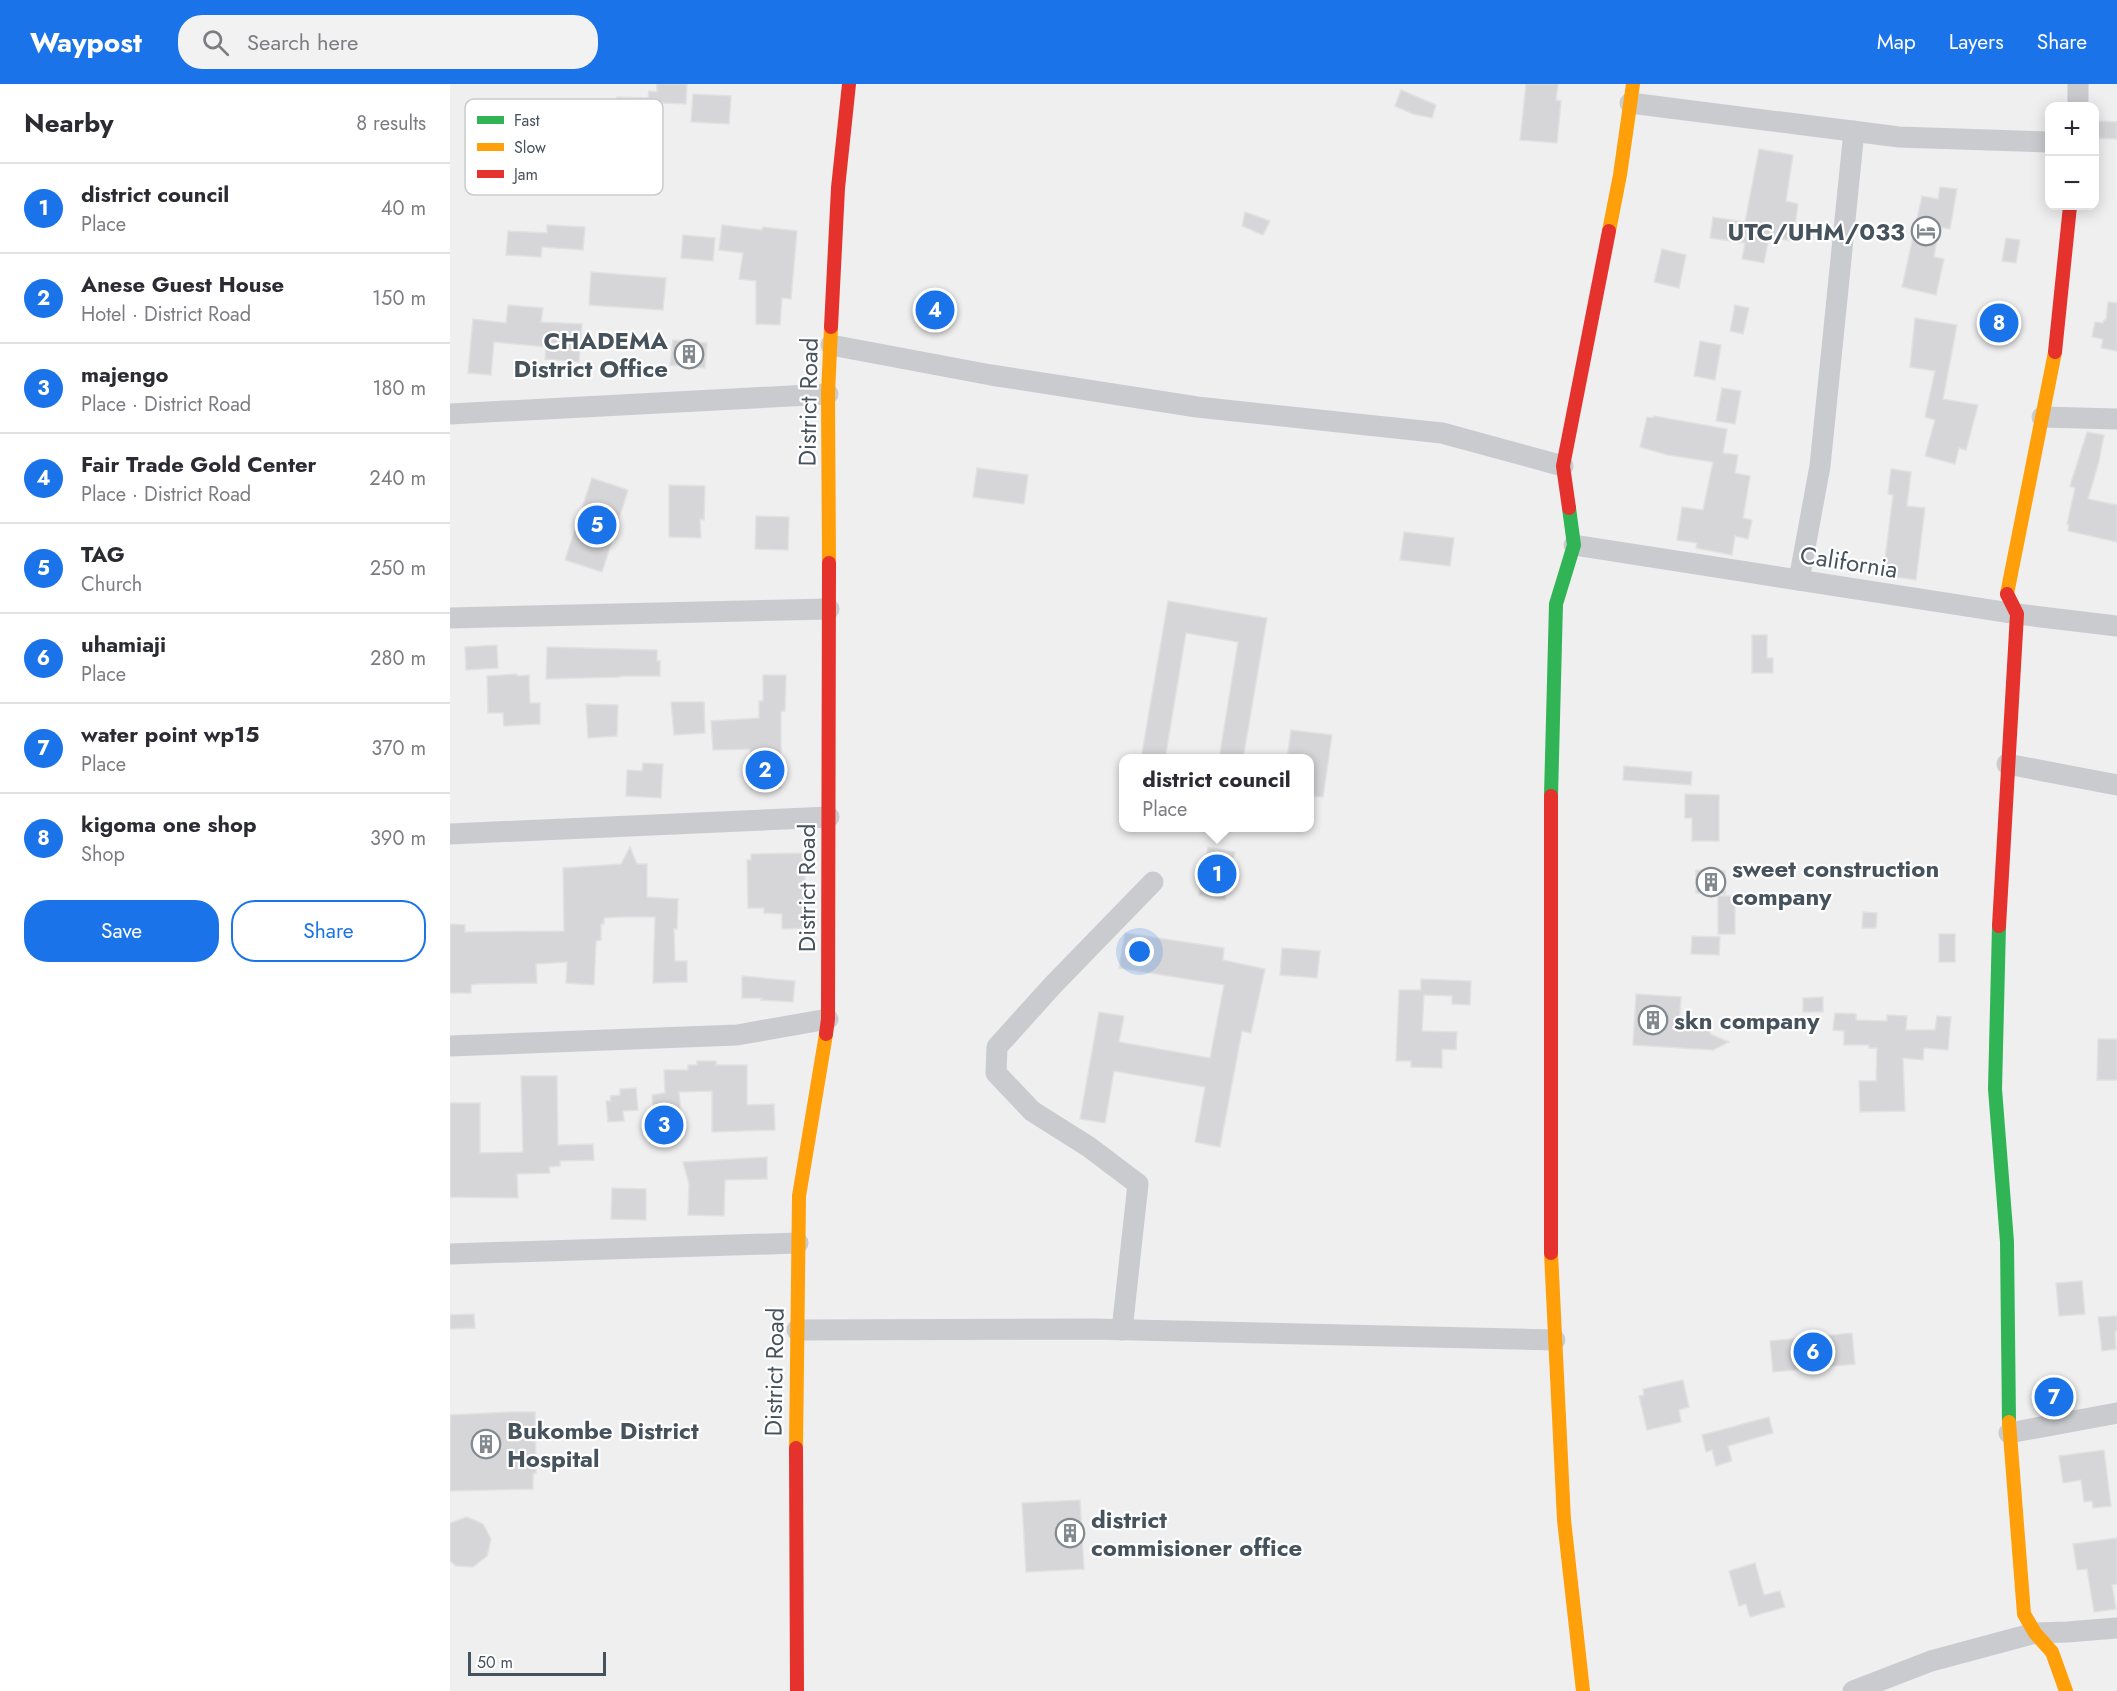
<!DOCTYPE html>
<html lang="en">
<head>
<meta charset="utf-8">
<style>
	:root { --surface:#fff; --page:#f2f2f3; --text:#2b2b33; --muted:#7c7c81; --line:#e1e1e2; --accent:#1a73e8 }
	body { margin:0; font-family:Jost,sans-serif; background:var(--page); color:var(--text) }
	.controls { position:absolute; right:18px; top:18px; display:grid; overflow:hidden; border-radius:12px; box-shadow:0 3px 15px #0003 }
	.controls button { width:54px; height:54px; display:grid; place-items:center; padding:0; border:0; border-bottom:2px solid var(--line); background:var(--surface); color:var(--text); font:30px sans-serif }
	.scale { position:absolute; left:18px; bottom:15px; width:138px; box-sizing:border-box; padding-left:6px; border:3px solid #46525c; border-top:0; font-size:16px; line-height:21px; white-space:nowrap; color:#46525c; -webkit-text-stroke:4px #fff; paint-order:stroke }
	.you { position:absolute; left:690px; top:868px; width:21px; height:21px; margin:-15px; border:4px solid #fff; border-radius:50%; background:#1a73e8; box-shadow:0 0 0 9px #1a73e833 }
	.badge { display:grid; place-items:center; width:39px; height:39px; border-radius:50%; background:var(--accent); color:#fff; font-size:20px; font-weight:700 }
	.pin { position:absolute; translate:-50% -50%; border:3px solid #fff; box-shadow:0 2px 6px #0006 }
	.popup { position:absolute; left:669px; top:670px; width:195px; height:78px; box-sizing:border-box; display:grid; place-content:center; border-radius:12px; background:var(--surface); filter:drop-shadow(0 2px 4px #0005); font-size:20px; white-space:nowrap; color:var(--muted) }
	.popup b { font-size:22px; color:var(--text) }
	.popup::after { content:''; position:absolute; left:50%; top:100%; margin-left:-12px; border:12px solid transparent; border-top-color:var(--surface) }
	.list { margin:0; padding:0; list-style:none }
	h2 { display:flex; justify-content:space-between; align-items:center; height:78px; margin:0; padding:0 24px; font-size:26px }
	h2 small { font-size:20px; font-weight:400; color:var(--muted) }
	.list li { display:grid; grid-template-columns:39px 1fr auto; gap:18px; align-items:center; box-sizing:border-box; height:90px; padding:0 24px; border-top:2px solid var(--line) }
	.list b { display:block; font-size:22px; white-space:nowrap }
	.list p { margin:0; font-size:20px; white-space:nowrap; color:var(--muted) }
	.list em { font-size:20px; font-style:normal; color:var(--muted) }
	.actions { display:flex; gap:12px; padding:18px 24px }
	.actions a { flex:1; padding:14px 0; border:2px solid var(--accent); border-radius:24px; text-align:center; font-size:21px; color:var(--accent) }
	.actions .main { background:var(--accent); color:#fff }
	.icon { flex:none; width:33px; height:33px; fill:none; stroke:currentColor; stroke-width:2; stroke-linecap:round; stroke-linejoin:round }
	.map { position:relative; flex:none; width:1667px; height:1607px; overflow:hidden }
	header { display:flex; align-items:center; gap:36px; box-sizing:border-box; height:84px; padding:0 30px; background:var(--accent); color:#fff }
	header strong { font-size:28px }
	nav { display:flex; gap:33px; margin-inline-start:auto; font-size:21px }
	.search { width:420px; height:54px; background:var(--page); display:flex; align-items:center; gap:15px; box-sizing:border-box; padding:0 21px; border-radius:24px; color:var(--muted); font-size:22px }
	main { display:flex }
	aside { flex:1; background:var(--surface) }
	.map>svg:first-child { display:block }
</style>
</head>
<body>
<header>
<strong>Waypost</strong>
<div class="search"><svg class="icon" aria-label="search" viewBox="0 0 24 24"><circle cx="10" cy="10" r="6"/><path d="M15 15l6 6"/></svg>Search here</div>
<nav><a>Map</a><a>Layers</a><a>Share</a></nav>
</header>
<main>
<aside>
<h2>Nearby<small>8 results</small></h2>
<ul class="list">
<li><span class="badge">1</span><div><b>district council</b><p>Place</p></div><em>40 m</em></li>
<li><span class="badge">2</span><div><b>Anese Guest House</b><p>Hotel · District Road</p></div><em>150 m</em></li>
<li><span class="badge">3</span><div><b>majengo</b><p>Place · District Road</p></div><em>180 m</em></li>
<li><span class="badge">4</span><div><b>Fair Trade Gold Center</b><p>Place · District Road</p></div><em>240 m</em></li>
<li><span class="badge">5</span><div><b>TAG</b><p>Church</p></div><em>250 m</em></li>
<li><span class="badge">6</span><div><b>uhamiaji</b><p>Place</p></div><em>280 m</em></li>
<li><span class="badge">7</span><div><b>water point wp15</b><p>Place</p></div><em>370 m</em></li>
<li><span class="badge">8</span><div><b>kigoma one shop</b><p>Shop</p></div><em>390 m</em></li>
</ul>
<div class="actions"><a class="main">Save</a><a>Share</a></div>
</aside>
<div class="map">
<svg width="1667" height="1607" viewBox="0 0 1667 1607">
	<rect width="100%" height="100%" fill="#f0efef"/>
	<g fill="#d6d6d8" stroke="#e1e1e2" stroke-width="1.5">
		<polygon points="207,0 237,0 236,20 212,19 210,43 196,42 197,35 166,34 167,13 198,14 199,7 207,8"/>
		<polygon points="1076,0 1108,0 1106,16 1111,17 1107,59 1070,56"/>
		<polygon points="951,6 986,21 982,34 963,30 945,22"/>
		<polygon points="243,10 281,12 279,40 241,38"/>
		<polygon points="78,25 103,28 101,46 76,43"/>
		<polygon points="1648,37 1667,38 1667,55 1647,54"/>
		<polygon points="1309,65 1343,71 1336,117 1348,120 1343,157 1319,153 1314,179 1292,175 1295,159 1260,154 1263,133 1295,138"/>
		<polygon points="1490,103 1507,105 1500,145 1489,143 1484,173 1494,175 1486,211 1452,203 1472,112 1488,115"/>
		<polygon points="795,128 820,137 813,151 792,142"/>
		<polygon points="97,141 135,143 133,166 92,163 91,173 56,171 58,147 97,149"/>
		<polygon points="272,141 312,146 313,143 347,147 341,215 332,214 330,241 306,240 306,197 289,195 293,169 269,166"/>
		<polygon points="233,151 265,154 263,177 231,174"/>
		<polygon points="1556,154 1570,156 1566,179 1552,177"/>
		<polygon points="1212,165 1236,171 1229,204 1204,198"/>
		<polygon points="141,188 216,194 213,226 139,221"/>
		<polygon points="474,216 497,216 497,237 473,236"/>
		<polygon points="1658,218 1667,219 1667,267 1651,264 1653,255 1642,253 1645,238 1653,239 1654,236 1656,236"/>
		<polygon points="58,221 93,224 91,238 132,240 129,278 95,275 96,263 44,258 41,291 18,289 23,235 56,239"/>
		<polygon points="1285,221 1299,224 1293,250 1280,247"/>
		<polygon points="1465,234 1507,241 1493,315 1528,321 1516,366 1509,364 1505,380 1475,372 1485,336 1475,333 1485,287 1460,283"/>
		<polygon points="223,256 257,259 255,284 220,281"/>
		<polygon points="1250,257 1271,261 1265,296 1244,292"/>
		<polygon points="1272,304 1291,307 1285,340 1266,337"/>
		<polygon points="1204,332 1277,345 1273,369 1288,371 1285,389 1300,392 1293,434 1302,436 1298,455 1285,452 1282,471 1246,464 1247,459 1227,456 1232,423 1253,426 1263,378 1218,371 1190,363 1197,333 1203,334"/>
		<polygon points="1637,348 1654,351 1649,377 1638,415 1667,421 1667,458 1618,447 1619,441 1617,440 1625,404 1620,402"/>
		<polygon points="527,384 578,391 574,420 523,413"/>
		<polygon points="1441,385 1461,388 1457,422 1475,424 1466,496 1433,491 1443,411 1438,410"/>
		<polygon points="142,394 178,406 152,488 115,476"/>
		<polygon points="219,401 255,402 254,436 250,435 251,454 219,453"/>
		<polygon points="306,432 339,433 338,466 305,465"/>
		<polygon points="954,448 1004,454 1000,482 950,476"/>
		<polygon points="718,517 817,534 793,675 769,675 788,558 736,549 715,675 691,675"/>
		<polygon points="1302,551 1317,551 1317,574 1323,574 1323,589 1302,589"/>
		<polygon points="47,561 48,584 16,586 15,563"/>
		<polygon points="97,563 207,566 207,577 210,577 210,592 170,592 170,593 96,595"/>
		<polygon points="67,590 67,592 79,591 80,619 90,619 90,640 54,642 53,629 38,629 37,592"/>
		<polygon points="313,591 336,591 335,627 331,627 331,704 301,705 300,665 263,666 261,637 309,634 309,617 313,617"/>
		<polygon points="221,618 254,618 255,649 224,651"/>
		<polygon points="136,620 168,621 167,652 138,654"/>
		<polygon points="841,646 882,651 873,713 860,712 860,675 837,675"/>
		<polygon points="193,679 213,680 211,714 176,712 177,686 192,687"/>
		<polygon points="1174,682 1242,688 1241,701 1173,696"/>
		<polygon points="1235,710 1269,711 1269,757 1242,757 1242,734 1235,734"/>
		<polygon points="180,763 187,780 197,780 197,813 228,815 227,845 224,845 225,877 237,877 237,898 203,899 205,833 171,833 154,834 154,840 151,840 151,856 146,857 144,901 116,899 117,878 86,880 87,899 26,900 21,901 21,909 0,909 0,840 15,841 15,848 114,847 113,784 171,780"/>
		<polygon points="758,763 785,768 775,816 749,811"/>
		<polygon points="354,769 357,844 332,845 332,830 314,829 314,824 298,824 297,776 301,776 301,770"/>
		<polygon points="1246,786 1275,787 1275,810 1246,809"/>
		<rect x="1268" y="812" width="17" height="38"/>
		<polygon points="1413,828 1427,829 1426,844 1412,844"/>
		<polygon points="675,849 774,864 773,876 815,885 801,949 792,947 770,1063 745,1058 755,1003 664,987 655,1039 630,1035 649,928 674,932 669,958 760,974 774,901 669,884"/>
		<rect x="1489" y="850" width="16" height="28"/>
		<polygon points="1242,852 1270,853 1269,871 1241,870"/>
		<polygon points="832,864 870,867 867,894 830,891"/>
		<polygon points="292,892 345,897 343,918 311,916 312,914 292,914"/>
		<polygon points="971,895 1021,897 1020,921 1002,920 1002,912 974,911 972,947 1007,948 1006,966 992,965 992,984 961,983 961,977 946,977 949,906 971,906"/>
		<polygon points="1186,910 1231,913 1229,943 1261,945 1260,950 1279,958 1263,966 1183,961"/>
		<polygon points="1373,913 1373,928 1353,928 1353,914"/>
		<polygon points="1385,929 1406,930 1406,936 1437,937 1437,931 1457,932 1456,946 1485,946 1487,932 1501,933 1498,966 1474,964 1473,976 1453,974 1455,1027 1410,1028 1409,997 1426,997 1427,964 1419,964 1419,961 1394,961 1394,947 1383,946"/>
		<polygon points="1648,955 1667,955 1667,996 1647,996"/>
		<polygon points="247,977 266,977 266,981 297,981 297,1021 324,1020 325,1046 262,1048 262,1007 229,1008 233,1049 205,1052 202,1011 215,1009 214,986 238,986 238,981 247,981"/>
		<polygon points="71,992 107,992 108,1061 143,1060 144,1076 110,1077 110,1082 99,1083 100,1089 67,1090 68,1114 0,1113 0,1019 30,1019 30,1069 73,1068"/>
		<polygon points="186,1004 188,1026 173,1027 174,1037 158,1038 156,1017 161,1017 160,1012 170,1011 170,1005"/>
		<polygon points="317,1073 317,1095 275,1096 274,1132 238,1131 239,1100 233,1078"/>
		<polygon points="162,1104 196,1105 196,1136 161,1135"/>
		<polygon points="1632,1197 1635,1230 1609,1232 1606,1199"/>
		<polygon points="24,1230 25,1244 0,1245 0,1231"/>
		<polygon points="1667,1232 1667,1247 1665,1248 1666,1265 1652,1267 1648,1233"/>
		<polygon points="1402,1249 1405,1280 1323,1288 1320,1257"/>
		<polygon points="1233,1296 1239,1323 1229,1326 1231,1338 1197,1346 1189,1312 1194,1311 1193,1305"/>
		<polygon points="61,1328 85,1328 86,1389 83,1390 83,1405 0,1407 0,1331"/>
		<polygon points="1319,1333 1323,1349 1278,1362 1282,1377 1266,1382 1262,1366 1256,1368 1252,1351"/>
		<polygon points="1654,1366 1661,1422 1643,1424 1642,1417 1634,1418 1631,1396 1613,1399 1609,1372"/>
		<polygon points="630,1416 634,1485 576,1488 572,1419"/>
		<polygon points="17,1433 33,1440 41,1455 37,1472 23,1483 6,1482 0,1477 0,1439"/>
		<polygon points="1667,1454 1667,1500 1662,1501 1666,1525 1644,1528 1637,1485 1627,1486 1623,1460"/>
		<polygon points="1305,1479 1314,1511 1330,1507 1335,1523 1300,1533 1296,1520 1289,1522 1279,1487"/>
	</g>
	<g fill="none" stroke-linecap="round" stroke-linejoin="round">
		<g stroke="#c9cbce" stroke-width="21">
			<polyline points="1180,19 1449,53 1600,58"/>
			<polyline points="1628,22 1628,0"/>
			<polyline points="381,261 541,291 747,323 992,349 1113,382"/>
			<polyline points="0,330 378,310"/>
			<polyline points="1592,333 1667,335"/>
			<polyline points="1124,461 1567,530 1667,542"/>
			<polyline points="1349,496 1370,382 1404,47"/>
			<polyline points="0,534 379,525"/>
			<polyline points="1557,680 1667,701"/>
			<polyline points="0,750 379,733"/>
			<polyline points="0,962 287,951 378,935"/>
			<polyline points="0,1170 348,1159"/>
			<polyline points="347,1246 643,1245 1105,1256"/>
			<polyline points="672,1246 688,1100 639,1063 582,1027 546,989 547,963 603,901 703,798"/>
			<polyline points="1559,1349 1667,1329"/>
			<polyline points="1403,1607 1481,1577 1585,1549 1617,1548 1667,1544"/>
		</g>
		<g stroke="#30b455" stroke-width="14">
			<polyline points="1101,712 1106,520 1124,461 1119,424"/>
			<polyline points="1549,842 1545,1005 1557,1158 1559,1338"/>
		</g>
		<g stroke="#ff9f0a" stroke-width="14">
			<polyline points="1159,147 1170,91 1183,0"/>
			<polyline points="379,479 378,310 381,243"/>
			<polyline points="1557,510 1605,268"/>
			<polyline points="1101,1169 1114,1436 1133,1607"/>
			<polyline points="1559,1338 1574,1530 1585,1549 1602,1568 1616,1607"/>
			<polyline points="346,1364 349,1112 376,950"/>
		</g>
		<g stroke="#e5322d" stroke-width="14">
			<polyline points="381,243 388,104 399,0"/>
			<polyline points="1605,268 1620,122"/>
			<polyline points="1119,424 1113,382 1159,147"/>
			<polyline points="1549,842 1567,530 1557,510"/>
			<polyline points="376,950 378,935 379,479"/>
			<polyline points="1101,1169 1101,712"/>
			<polyline points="346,1364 347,1607"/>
		</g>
	</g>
	<defs>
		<g id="hotel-ring" transform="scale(1.5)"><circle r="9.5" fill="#fff" stroke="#82898f" stroke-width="1.5"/><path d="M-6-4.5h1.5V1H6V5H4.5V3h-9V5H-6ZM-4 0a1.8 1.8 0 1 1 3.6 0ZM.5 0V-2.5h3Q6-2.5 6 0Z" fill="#82898f"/></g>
		<g id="building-ring" transform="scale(1.5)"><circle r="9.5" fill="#fff" stroke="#82898f" stroke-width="1.5"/><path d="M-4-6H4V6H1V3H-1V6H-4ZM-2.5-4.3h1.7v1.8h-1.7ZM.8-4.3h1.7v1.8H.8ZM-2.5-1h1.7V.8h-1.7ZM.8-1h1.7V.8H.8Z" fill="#82898f"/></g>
	</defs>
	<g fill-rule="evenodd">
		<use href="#hotel-ring" x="1476" y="147"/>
		<use href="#building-ring" x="239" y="270"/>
		<use href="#building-ring" x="1261" y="798"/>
		<use href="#building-ring" x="1203" y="936"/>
		<use href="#building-ring" x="36" y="1360"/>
		<use href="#building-ring" x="620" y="1449"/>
	</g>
	<g text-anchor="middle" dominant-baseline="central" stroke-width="4.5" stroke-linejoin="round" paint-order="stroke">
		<g font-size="24" font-weight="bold" fill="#46525c" stroke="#fff" text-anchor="start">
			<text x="1455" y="147" text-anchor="end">UTC/UHM/033</text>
			<text x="218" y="256" text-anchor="end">CHADEMA<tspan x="218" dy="28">District Office</tspan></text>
			<text x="1282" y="784">sweet construction<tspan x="1282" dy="28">company</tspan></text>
			<text x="1224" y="936">skn company</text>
			<text x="57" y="1346">Bukombe District<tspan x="57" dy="28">Hospital</tspan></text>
			<text x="641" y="1435">district<tspan x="641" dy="28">commisioner office</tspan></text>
		</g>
		<g font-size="24" fill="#46525c" stroke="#fff">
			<text transform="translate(358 318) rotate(-89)">District Road</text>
			<text transform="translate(1399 478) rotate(9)">California</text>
			<text transform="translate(356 804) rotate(-90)">District Road</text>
			<text transform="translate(324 1288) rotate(-89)">District Road</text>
		</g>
	</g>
	<rect x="15" y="15" width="198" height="96" rx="9" fill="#fff" stroke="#c8cbce" stroke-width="1.5"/>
	<rect x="27" y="32" width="27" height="8" fill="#30b455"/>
	<rect x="27" y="59" width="27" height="8" fill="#ff9f0a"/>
	<rect x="27" y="86" width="27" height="8" fill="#e5322d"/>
	<g font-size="16" fill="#46525c">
		<text x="64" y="42">Fast</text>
		<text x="64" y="69">Slow</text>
		<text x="64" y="96">Jam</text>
	</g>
</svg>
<div class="controls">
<button>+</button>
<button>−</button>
</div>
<div class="scale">50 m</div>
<div class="you"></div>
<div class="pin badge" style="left:767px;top:790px">1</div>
<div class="popup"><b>district council</b>Place</div>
<div class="pin badge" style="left:315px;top:686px">2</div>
<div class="pin badge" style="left:214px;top:1041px">3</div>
<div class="pin badge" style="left:485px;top:226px">4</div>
<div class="pin badge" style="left:147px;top:441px">5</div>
<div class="pin badge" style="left:1363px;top:1268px">6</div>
<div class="pin badge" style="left:1604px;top:1313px">7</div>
<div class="pin badge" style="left:1549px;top:239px">8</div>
</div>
</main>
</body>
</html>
